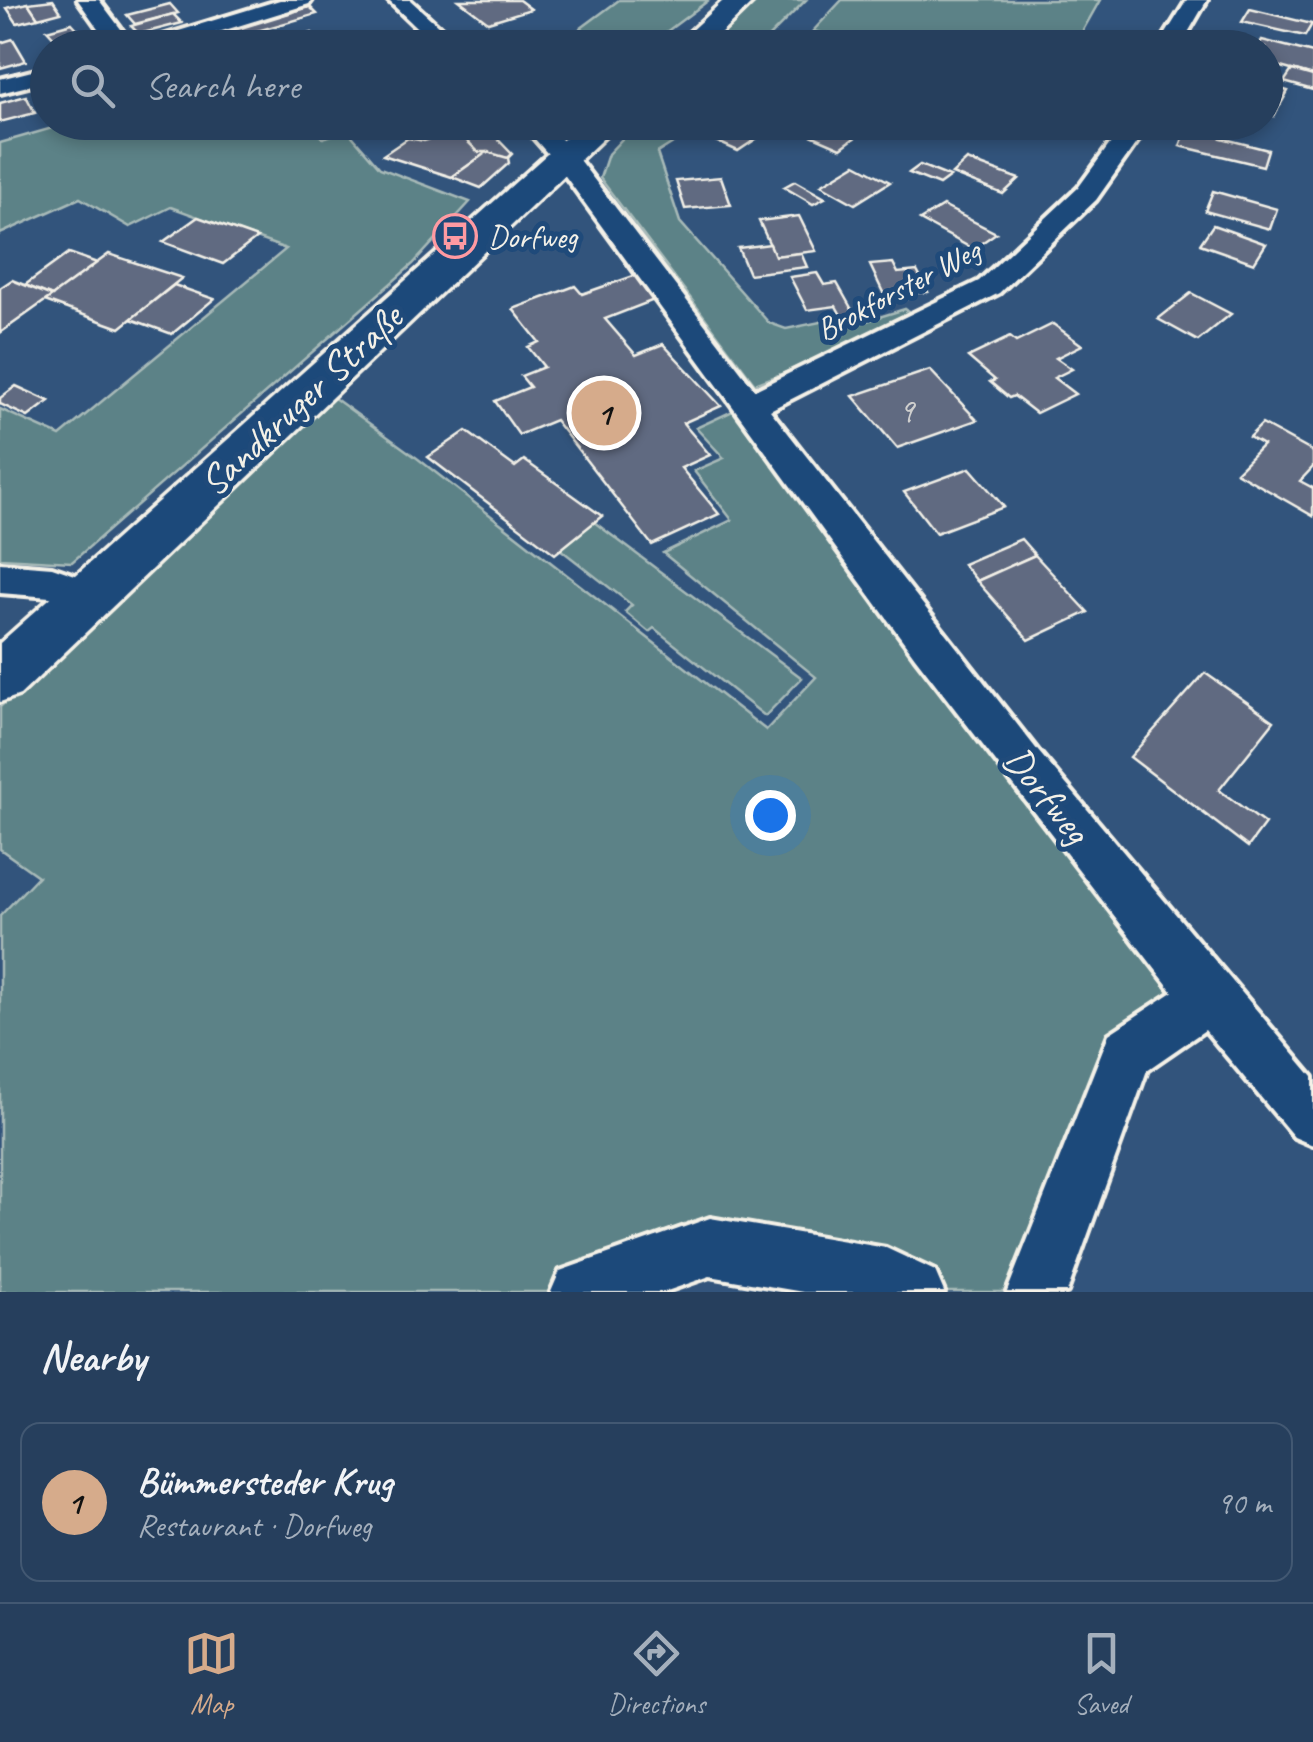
<!DOCTYPE html>
<html lang="en">
<head>
<meta charset="utf-8">
<style>
	:root { --surface:#263f5d; --page:#324a66; --text:#f1f3f6; --muted:#a4afbc; --line:#425872; --accent:#d6ab8b }
	body { margin:0; font-family:Caveat,sans-serif; background:var(--page); color:var(--text) }
	.you { position:absolute; left:770px; top:815px; width:35px; height:35px; margin:-25px; border:8px solid #fff; border-radius:50%; background:#1a73e8; box-shadow:0 0 0 15px #1a73e833 }
	.badge { display:grid; place-items:center; width:65px; height:65px; border-radius:50%; background:var(--accent); color:#111; font-size:32px; font-weight:700 }
	.pin { position:absolute; translate:-50% -50%; border:5px solid #fff; box-shadow:0 2px 10px #0006 }
	.list { margin:0; padding:0; list-style:none }
	h2 { display:flex; justify-content:space-between; align-items:center; height:130px; margin:0; padding:0 40px; font-size:42px }
	h2 small { font-size:32px; font-weight:400; color:var(--muted) }
	.list li { display:grid; grid-template-columns:65px 1fr auto; gap:30px; align-items:center; box-sizing:border-box; height:160px; margin:0 20px 20px; padding:0 20px; border:2px solid var(--line); border-radius:20px }
	.list b { display:block; font-size:38px; white-space:nowrap }
	.list p { margin:0; font-size:32px; white-space:nowrap; color:var(--muted) }
	.list em { font-size:32px; font-style:normal; color:var(--muted) }
	.icon { flex:none; width:55px; height:55px; fill:none; stroke:currentColor; stroke-width:2; stroke-linecap:round; stroke-linejoin:round }
	.map { position:relative; flex:none; width:1313px; height:1292px; overflow:hidden }
	.search { position:absolute; background:var(--surface); box-shadow:0 5px 15px #0003; left:30px; right:30px; top:30px; height:110px; display:flex; align-items:center; gap:25px; box-sizing:border-box; padding:0 35px; border-radius:55px; color:var(--muted); font-size:38px }
	.sheet { height:310px; background:var(--surface) }
	nav { display:flex; justify-content:space-around; align-items:center; box-sizing:border-box; height:140px; border-top:2px solid var(--line); background:var(--surface); font-size:28px; color:var(--muted) }
	nav a { display:grid; justify-items:center; gap:5px }
	nav .on { color:var(--accent) }
	.map>svg:first-child { display:block }
</style>
</head>
<body>
<div class="map">
<svg width="1313" height="1292" viewBox="0 0 1313 1292">
	<rect width="100%" height="100%" fill="#32547c"/>
	<filter id="ink" filterUnits="userSpaceOnUse"><feTurbulence type="fractalNoise" baseFrequency=".01" numOctaves="2"/><feDisplacementMap in="SourceGraphic" scale="20" xChannelSelector="R" yChannelSelector="G"/><feConvolveMatrix kernelMatrix="1 2 1 2 8 2 1 2 1" color-interpolation-filters="sRGB"/></filter>
	<g filter="url(#ink)">
		<g fill="#5b8287" stroke="#a8bab8" stroke-width="2.5">
			<polygon points="619,0 709,0 646,47 521,47 573,34"/>
			<polygon points="758,0 806,0 759,47 708,48"/>
			<polygon points="842,0 1100,0 1073,48 881,47 813,31"/>
			<polygon points="70,123 309,123 323,138 347,130 380,168 470,202 413,264 72,562 0,558 0,409 60,436 286,249 171,207 130,227 80,198 0,234 0,143"/>
			<polygon points="637,123 705,123 657,153 680,222 769,323 786,329 835,319 847,327 905,309 922,321 755,384 600,178 608,154"/>
			<polygon points="330,395 417,458 766,730 816,677 663,553 732,520 694,471 724,458 696,428 737,409 1191,994 1010,1292 914,1292 710,1247 581,1292 0,1292 0,916 38,876 0,849 0,707"/>
			<polygon points="594,522 802,678 765,716 654,628 649,632 625,612 632,605 560,549"/>
		</g>
		<g fill="#606a81" stroke="#f4f1e8" stroke-width="2.5">
			<polygon points="53,0 61,12 38,18 28,3"/>
			<polygon points="459,0 519,0 531,9 488,22"/>
			<polygon points="28,3 38,18 17,23 7,8"/>
			<polygon points="170,4 178,13 135,24 127,15"/>
			<polygon points="310,7 317,14 233,38 225,30"/>
			<polygon points="1250,9 1312,24 1305,36 1242,22"/>
			<polygon points="173,14 182,23 139,34 131,26"/>
			<polygon points="72,23 84,36 59,43 47,30"/>
			<polygon points="312,33 327,48 268,46"/>
			<polygon points="13,39 26,61 0,68 0,43"/>
			<polygon points="1262,40 1313,53 1313,76 1266,63 1266,48 1257,48"/>
			<polygon points="1292,70 1313,76 1313,90 1284,82"/>
			<polygon points="1266,85 1288,91 1274,116 1266,114"/>
			<polygon points="26,96 35,113 0,122 0,103"/>
			<polygon points="468,122 481,122 512,154 508,158 478,152 454,127"/>
			<polygon points="468,122 454,127 457,131 424,141 407,123"/>
			<polygon points="722,122 726,122 759,137 738,151 702,135"/>
			<polygon points="818,122 870,122 873,124 841,148 804,132"/>
			<polygon points="1189,122 1226,125 1221,138 1268,150 1263,166 1180,146"/>
			<polygon points="457,131 478,152 487,152 452,177 383,155 408,138 424,141"/>
			<polygon points="487,152 508,158 509,163 481,188 452,177"/>
			<polygon points="967,160 1019,179 1003,194 952,174"/>
			<polygon points="856,164 890,182 855,204 821,185"/>
			<polygon points="920,165 950,177 939,185 909,173"/>
			<polygon points="721,177 731,205 685,209 676,181"/>
			<polygon points="795,181 825,198 813,204 784,187"/>
			<polygon points="1213,191 1277,209 1270,229 1205,211"/>
			<polygon points="943,206 996,233 973,249 920,220"/>
			<polygon points="799,216 816,251 775,256 759,221"/>
			<polygon points="198,217 257,238 223,264 163,242"/>
			<polygon points="1213,225 1266,244 1254,263 1200,244"/>
			<polygon points="770,244 775,256 801,253 807,267 749,274 738,248"/>
			<polygon points="69,253 97,263 52,296 25,285"/>
			<polygon points="109,254 182,278 120,328 45,301"/>
			<polygon points="893,263 898,273 917,271 928,292 903,294 906,299 887,301 870,265"/>
			<polygon points="645,272 667,295 605,319 636,355 663,344 721,406 683,423 710,455 681,468 719,514 652,545 555,420 519,435 495,401 530,387 521,376 544,367 528,347 539,342 513,309 575,286 582,294"/>
			<polygon points="817,273 824,285 837,283 855,315 842,317 836,306 807,310 790,277"/>
			<polygon points="12,280 52,296 0,333 0,288"/>
			<polygon points="174,285 214,299 172,334 131,319"/>
			<polygon points="1191,293 1231,314 1198,341 1158,319"/>
			<polygon points="1053,324 1082,345 1056,358 1072,369 1054,378 1075,394 1036,413 1014,396 1009,398 990,382 995,380 968,357 1010,337 1016,342"/>
			<polygon points="930,370 977,420 897,448 853,396"/>
			<polygon points="16,386 49,401 28,417 0,404 0,398"/>
			<polygon points="1262,424 1313,452 1313,467 1300,481 1313,488 1313,516 1236,472 1263,445 1249,437"/>
			<polygon points="466,431 515,467 524,460 602,516 555,554 428,457"/>
			<polygon points="970,468 1004,507 936,533 904,492"/>
			<polygon points="1021,539 1035,555 977,581 963,564"/>
			<polygon points="1035,555 1088,612 1029,640 977,581"/>
			<polygon points="1205,673 1274,721 1219,790 1265,824 1248,847 1130,757"/>
		</g>
		<g fill="none" stroke-linecap="round" stroke-linejoin="round">
			<g stroke="#f4f1e8" stroke-width="8">
				<polygon id="lane" points="696,36 740,46 741,48 719,48 692,41 690,39"/>
			</g>
			<g stroke="#f4f1e8" stroke-width="8">
				<g id="street">
					<polygon points="78,0 99,0 133,45 280,0 312,0 309,4 167,48 112,48"/>
					<polygon points="388,0 410,0 463,48 438,48"/>
					<polygon points="1187,0 1207,0 1179,48 1157,48"/>
					<polygon points="48,67 48,81 0,93 0,79"/>
					<polygon points="520,122 546,122 573,152 755,390 979,281 1078,188 1126,122 1151,122 1096,200 999,293 770,410 1038,751 1313,1077 1313,1145 1294,1137 1205,1030 1147,1070 1067,1292 1007,1292 1109,1034 1173,992 915,657 555,162"/>
					<polygon points="0,563 52,567 104,585 109,596 104,607 90,612 50,597 0,593"/>
					<polygon points="710,1218 886,1248 935,1271 944,1292 803,1292 710,1276 664,1292 551,1292 560,1271"/>
				</g>
			</g>
			<g stroke="#f4f1e8" stroke-width="7">
				<g id="secondary">
					<polygon points="724,0 755,0 706,48 672,48"/>
					<polygon points="583,122 620,122 20,695 0,702 0,643"/>
				</g>
			</g>
			<use href="#lane" fill="#1f4a7a" fill-rule="evenodd"/>
			<use href="#street" fill="#1f4a7a" fill-rule="evenodd"/>
			<use href="#secondary" fill="#1f4a7a" fill-rule="evenodd"/>
		</g>
	</g>
	<defs>
		<g id="bus-ring" transform="scale(2.25)"><circle r="9.5" fill="#1f4a7a" stroke="#ff9aa2" stroke-width="1.5"/><path d="M-5-6H5V4H4V6H2V4H-2V6H-4V4H-5ZM-3.5-4V0h7V-4ZM-3.5 1.2v1.5H-2V1.2ZM2 1.2v1.5H3.5V1.2Z" fill="#ff9aa2"/></g>
	</defs>
	<g fill-rule="evenodd">
		<use href="#bus-ring" x="455" y="236"/>
	</g>
	<g text-anchor="middle" dominant-baseline="central" stroke-width="10" stroke-linejoin="round" paint-order="stroke">
		<g font-size="32" fill="#f4f1e8" stroke="#1f4a7a" text-anchor="start">
			<text x="488" y="236">Dorfweg</text>
		</g>
		<g font-size="32" fill="#f4f1e8" stroke="#1f4a7a">
			<text transform="translate(898 290) rotate(-28)">Brokforster Weg</text>
		</g>
		<g font-size="35" fill="#cfcfce">
			<text x="906" y="410">9</text>
		</g>
		<g font-size="40" fill="#f4f1e8" stroke="#1f4a7a">
			<text transform="translate(301 400) rotate(-43)">Sandkruger Straße</text>
			<text transform="translate(1047 795) rotate(51)">Dorfweg</text>
		</g>
	</g>
</svg>
<div class="you"></div>
<div class="pin badge" style="left:604px;top:413px">1</div>
<div class="search"><svg class="icon" aria-label="search" viewBox="0 0 24 24"><circle cx="10" cy="10" r="6"/><path d="M15 15l6 6"/></svg>Search here</div>
</div>
<section class="sheet">
<h2>Nearby<small></small></h2>
<ul class="list">
<li><span class="badge">1</span><div><b>Bümmersteder Krug</b><p>Restaurant · Dorfweg</p></div><em>90 m</em></li>
</ul>
</section>
<nav>
<a class="on"><svg class="icon" aria-label="map" viewBox="0 0 24 24"><path d="M3 6l6-2 6 2 6-2v14l-6 2-6-2-6 2zM9 4v14M15 6v14"/></svg>Map</a>
<a><svg class="icon" aria-label="directions" viewBox="0 0 24 24"><path d="M12 3l9 9-9 9-9-9zM9 14v-3h6M13 9l2 2-2 2"/></svg>Directions</a>
<a><svg class="icon" aria-label="saved" viewBox="0 0 24 24"><path d="M7 4h10v16l-5-4-5 4z"/></svg>Saved</a>
</nav>
</body>
</html>
